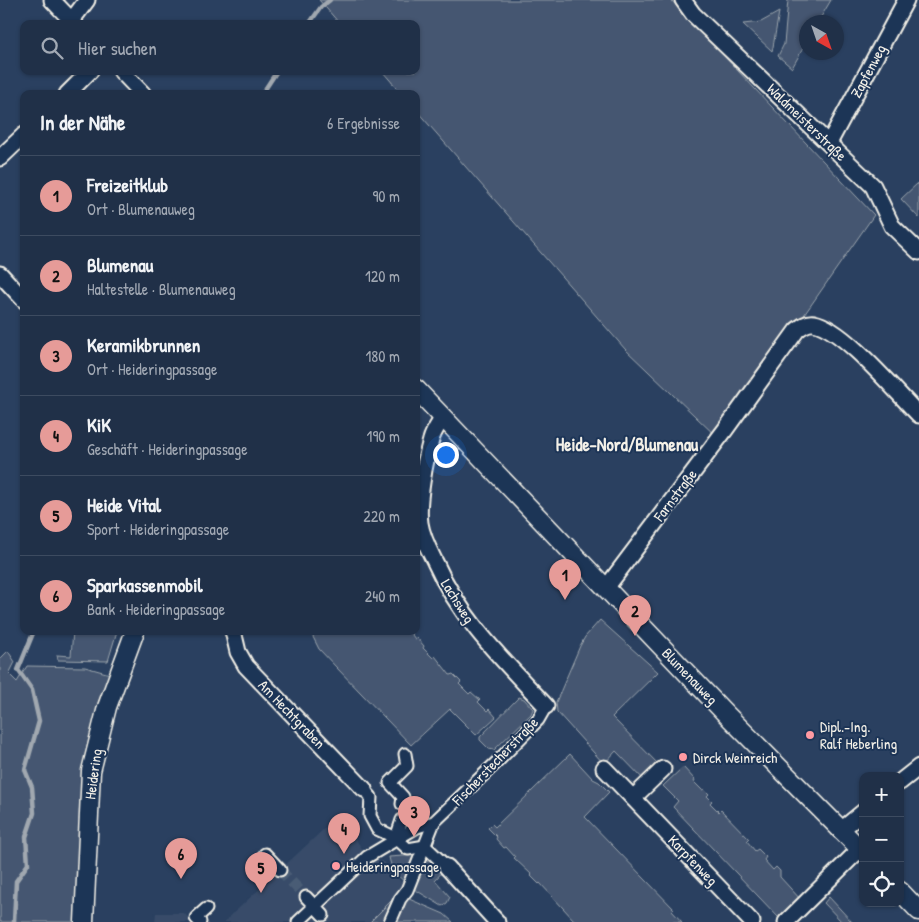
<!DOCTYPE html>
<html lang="de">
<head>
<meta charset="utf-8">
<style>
	:root { --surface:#203048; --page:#2d3c52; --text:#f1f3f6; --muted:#a2a9b4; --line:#3d4b60; --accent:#e69b98 }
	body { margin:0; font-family:"Patrick Hand",sans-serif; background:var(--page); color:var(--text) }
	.controls { position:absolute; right:15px; bottom:15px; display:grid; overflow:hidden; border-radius:10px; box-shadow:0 1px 4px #0004 }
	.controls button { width:45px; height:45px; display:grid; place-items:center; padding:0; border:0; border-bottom:1px solid var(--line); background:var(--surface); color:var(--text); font:25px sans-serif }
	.compass { position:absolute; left:799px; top:15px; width:45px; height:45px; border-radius:50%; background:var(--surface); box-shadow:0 1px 4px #0004; rotate:140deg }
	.you { position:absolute; left:445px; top:454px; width:18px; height:18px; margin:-12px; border:4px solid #fff; border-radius:50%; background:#1a73e8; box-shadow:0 0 0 8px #1a73e833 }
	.badge { display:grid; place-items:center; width:32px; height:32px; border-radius:50%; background:var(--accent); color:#111; font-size:16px; font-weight:700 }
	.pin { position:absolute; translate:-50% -41px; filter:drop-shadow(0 1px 2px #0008) }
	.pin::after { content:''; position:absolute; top:26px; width:18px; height:15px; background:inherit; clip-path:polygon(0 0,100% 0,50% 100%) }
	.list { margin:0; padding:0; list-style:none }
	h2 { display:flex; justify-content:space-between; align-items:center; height:65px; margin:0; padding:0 20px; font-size:21px }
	h2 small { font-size:16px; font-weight:400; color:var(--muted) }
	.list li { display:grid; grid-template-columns:32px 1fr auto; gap:15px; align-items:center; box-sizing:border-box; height:80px; padding:0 20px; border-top:1px solid var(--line) }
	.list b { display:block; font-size:19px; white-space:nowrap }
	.list p { margin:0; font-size:16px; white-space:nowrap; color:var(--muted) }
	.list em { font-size:16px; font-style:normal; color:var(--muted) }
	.icon { flex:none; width:28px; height:28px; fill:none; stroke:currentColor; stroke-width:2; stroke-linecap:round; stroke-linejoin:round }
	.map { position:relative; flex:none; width:919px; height:922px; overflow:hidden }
	.search { position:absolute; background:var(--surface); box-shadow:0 1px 4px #0004; left:20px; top:20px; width:400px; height:55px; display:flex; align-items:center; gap:12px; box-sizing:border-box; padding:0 18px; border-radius:10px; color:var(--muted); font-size:19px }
	.panel { position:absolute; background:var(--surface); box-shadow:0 1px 4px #0004; left:20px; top:90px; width:400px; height:545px; border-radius:10px }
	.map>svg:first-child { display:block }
</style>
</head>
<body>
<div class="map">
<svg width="919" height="922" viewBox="0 0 919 922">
	<rect width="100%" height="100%" fill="#2a4060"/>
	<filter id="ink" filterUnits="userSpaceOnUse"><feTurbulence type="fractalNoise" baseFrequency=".02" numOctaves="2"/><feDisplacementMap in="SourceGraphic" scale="10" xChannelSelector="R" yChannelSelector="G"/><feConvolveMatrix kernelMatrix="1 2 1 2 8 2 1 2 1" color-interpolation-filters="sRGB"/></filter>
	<g filter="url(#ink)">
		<g fill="#374c69">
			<polygon points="340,814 367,857 384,862 408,890 390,922 224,922"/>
			<polygon points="156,913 184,913 192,922 155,922"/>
		</g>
		<g fill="#445771" stroke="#9ca4ac">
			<polygon points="319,0 671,0 874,215 718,438 625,349 416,110 416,94 402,94 382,71 416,71 416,24 340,24"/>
			<polygon points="788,0 831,0 818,22 806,22 806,43 792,68 778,56 784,44"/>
			<polygon points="779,12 773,47 772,51 743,24 761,22"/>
			<polygon points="919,182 919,218 901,199"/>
			<polygon points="600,620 658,672 612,717 663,769 648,784 616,751 604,764 557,712 556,702 580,646 585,637"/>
			<polygon points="73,631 117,631 108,661 58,660 57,655 71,656"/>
			<polygon points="310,631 409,631 415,639 417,638 424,646 423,648 433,658 435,656 450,675 453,674 461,682 459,684 469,694 471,692 480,700 478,702 487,711 489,709 496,717 476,735 450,709 411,745 336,667 319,649"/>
			<polygon points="8,651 15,662 9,674 17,682 27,666 85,667 110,674 87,775 77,922 0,922 0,659"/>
			<polygon points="519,697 524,699 533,709 531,714 494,750 489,749 480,740 480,737"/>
			<polygon points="570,754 593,779 599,782 609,792 585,817 674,909 672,911 682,922 577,922 574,920 540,883 539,884 531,876 532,875 514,858 515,857 506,847 504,848 496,839 497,837 488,828 492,824 495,827"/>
			<polygon points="683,767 695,780 694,782 702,790 704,789 709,794 707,796 712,801 710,803 719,812 721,810 749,839 747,841 755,851 758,849 766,857 764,860 773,870 776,867 780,871 780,877 801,900 779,918 673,807 678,801 663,786"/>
			<path d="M 417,855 L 404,881 C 395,874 391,868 389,857 Z"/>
			<polygon points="433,859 447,867 435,880 450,897 447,903 442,906 414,889 412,884 424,861"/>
			<polygon points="829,897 852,922 842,922 824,903"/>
			<polygon points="393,899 397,901 387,922 370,922"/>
			<polygon points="409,899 444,914 453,922 394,922 402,904"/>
		</g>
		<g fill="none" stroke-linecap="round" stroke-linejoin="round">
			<g stroke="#a1a8b0" stroke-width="4.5">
				<polyline points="309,24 321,7 330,0"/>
				<polyline points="262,94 277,71"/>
				<polyline points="14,922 16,881 28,864 26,837 34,813 32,787 25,770 39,721 32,690 18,670 34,631"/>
			</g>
			<polyline stroke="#485b74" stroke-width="11" stroke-dasharray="11 5.5" stroke-linecap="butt" points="280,870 306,897"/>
			<g stroke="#f4f1e8" stroke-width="15">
				<g id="pedestrian">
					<polyline points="364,789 371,797 370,816 377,829 396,838 408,849 425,846"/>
					<polyline points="402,804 403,797 390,783 407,766 405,754"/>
					<polyline points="396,838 402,820"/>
					<polyline points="425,846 447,867"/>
					<polyline points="265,854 280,870"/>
					<polyline points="306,897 323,915"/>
					<polyline points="200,922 196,918 206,909"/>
					<polyline points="298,922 367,857 417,827 434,822 496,763 538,720 546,706"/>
					<polyline points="390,922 400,899 407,890 434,822"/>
				</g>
			</g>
			<g stroke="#f4f1e8" stroke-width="19">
				<g id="minor">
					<polyline points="52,0 75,24"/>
					<polyline points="683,0 693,14 873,186 892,226 919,252"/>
					<polyline points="72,20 87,0"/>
					<polyline points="121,71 143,94"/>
					<polyline points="67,94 90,71"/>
					<polyline points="829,143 906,0"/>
					<polyline points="0,158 24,135"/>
					<polyline points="0,274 24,300"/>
					<path d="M 443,417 C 439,424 433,432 431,440 C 425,461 417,502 420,523 C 422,537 429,550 435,562 C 461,620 503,660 546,706"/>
					<path d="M 606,588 L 725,430 L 797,330 C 802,326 807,322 814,323 C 843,328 897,393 919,415"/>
					<polyline points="233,631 238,652 246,666 364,789"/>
					<polyline points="604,768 752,922"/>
					<polyline points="900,782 919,767"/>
					<polyline points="633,798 663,769"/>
					<polyline points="840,831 863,812"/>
					<polyline points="447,867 497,922"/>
					<polyline points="786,922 860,849"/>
				</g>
			</g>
			<g stroke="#f4f1e8" stroke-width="21">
				<g id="tertiary">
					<polyline points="416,389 723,711 863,852"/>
					<polyline points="900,891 919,911"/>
					<polyline points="84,922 91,771 107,707 135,631"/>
				</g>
			</g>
			<use href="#pedestrian" stroke="#1d3557" stroke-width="11"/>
			<use href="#minor" stroke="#1d3557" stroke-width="15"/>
			<use href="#tertiary" stroke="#1d3557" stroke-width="18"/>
		</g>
	</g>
	<g fill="#ff9aa2" stroke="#1d3557" stroke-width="2">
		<circle cx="810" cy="735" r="5"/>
		<circle cx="683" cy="757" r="5"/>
		<circle cx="336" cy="866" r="5"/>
	</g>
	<g text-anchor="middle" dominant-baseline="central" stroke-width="4" stroke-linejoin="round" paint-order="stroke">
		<g font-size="15" fill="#f4f1e8" stroke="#1d3557">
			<text transform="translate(868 71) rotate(-62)">Zapfenweg</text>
			<text transform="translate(807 122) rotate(44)">Waldmeisterstraße</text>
			<text transform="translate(675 495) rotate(-53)">Farnstraße</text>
			<text transform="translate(458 601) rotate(58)">Lachsweg</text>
			<text transform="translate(690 676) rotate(46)">Blumenauweg</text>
			<text transform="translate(292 714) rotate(46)">Am Hechtgraben</text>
			<text transform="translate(495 761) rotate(-46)">Fischerstecherstraße</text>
			<text transform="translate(93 774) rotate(-82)">Heidering</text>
			<text transform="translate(693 860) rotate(46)">Karpfenweg</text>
		</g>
		<g font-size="15" fill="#f4f1e8" stroke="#1d3557" text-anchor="start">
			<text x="820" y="726">Dipl.-Ing.<tspan x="820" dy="17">Ralf Heberling</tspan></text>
			<text x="693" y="757">Dirck Weinreich</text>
			<text x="346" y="866">Heideringpassage</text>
		</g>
		<g font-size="18" font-weight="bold" fill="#f4f1e8" stroke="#1d3557">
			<text x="627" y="444">Heide-Nord/Blumenau</text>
		</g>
	</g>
</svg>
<div class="controls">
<button>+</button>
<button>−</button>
<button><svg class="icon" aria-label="locate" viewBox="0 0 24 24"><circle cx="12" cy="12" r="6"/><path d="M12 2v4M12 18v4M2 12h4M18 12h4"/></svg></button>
</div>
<svg class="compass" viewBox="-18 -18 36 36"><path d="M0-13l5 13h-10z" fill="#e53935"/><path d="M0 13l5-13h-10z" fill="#a2a9b4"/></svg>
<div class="you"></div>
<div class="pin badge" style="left:565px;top:600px">1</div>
<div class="pin badge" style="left:635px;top:636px">2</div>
<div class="pin badge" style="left:414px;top:837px">3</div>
<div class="pin badge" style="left:344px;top:854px">4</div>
<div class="pin badge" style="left:261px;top:893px">5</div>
<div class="pin badge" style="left:181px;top:879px">6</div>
<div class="search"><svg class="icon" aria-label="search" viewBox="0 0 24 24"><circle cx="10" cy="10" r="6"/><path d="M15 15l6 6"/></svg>Hier suchen</div>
<section class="panel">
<h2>In der Nähe<small>6 Ergebnisse</small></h2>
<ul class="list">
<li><span class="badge">1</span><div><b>Freizeitklub</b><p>Ort · Blumenauweg</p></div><em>90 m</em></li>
<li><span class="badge">2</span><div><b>Blumenau</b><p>Haltestelle · Blumenauweg</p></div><em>120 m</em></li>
<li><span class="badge">3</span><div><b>Keramikbrunnen</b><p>Ort · Heideringpassage</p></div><em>180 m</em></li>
<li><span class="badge">4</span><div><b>KiK</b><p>Geschäft · Heideringpassage</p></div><em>190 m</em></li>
<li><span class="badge">5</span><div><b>Heide Vital</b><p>Sport · Heideringpassage</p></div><em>220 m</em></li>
<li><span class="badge">6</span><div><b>Sparkassenmobil</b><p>Bank · Heideringpassage</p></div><em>240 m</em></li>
</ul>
</section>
</div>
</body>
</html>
